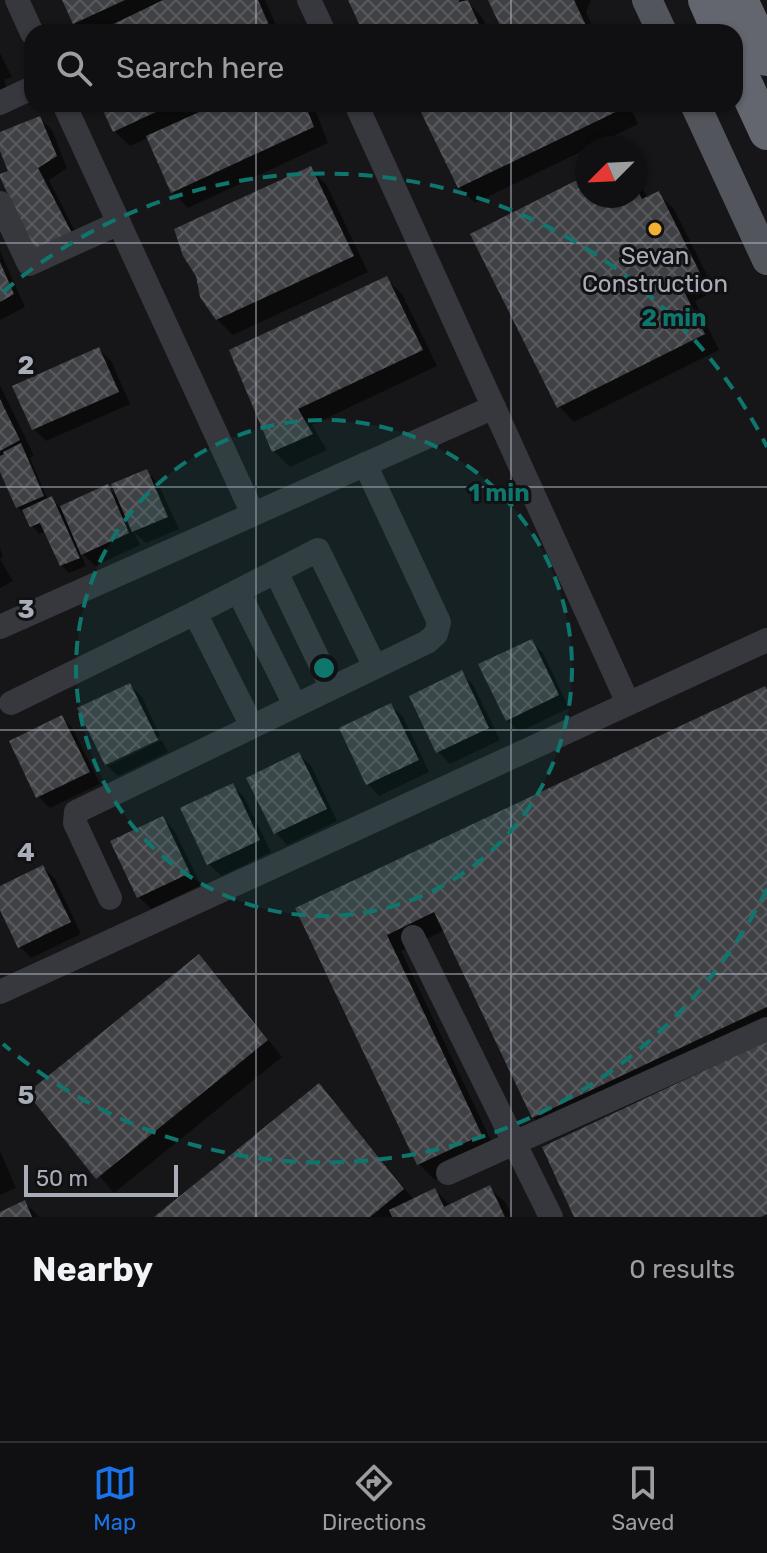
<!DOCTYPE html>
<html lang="en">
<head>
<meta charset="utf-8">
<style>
	:root { --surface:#101012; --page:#19191b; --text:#f1f3f6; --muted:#9c9d9f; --line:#303032; --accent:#1a73e8 }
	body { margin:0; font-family:Rubik,sans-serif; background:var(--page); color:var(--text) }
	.compass { position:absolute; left:575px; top:136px; width:72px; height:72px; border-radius:50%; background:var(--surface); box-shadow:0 2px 6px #0004; rotate:246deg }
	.scale { position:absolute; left:24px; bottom:20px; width:154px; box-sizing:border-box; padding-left:8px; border:4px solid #a8adb8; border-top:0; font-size:22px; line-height:28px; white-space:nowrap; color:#a8adb8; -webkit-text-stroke:6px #111113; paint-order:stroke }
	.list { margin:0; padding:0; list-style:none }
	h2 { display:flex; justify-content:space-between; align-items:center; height:104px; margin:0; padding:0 32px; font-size:34px }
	h2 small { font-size:26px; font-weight:400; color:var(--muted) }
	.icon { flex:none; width:44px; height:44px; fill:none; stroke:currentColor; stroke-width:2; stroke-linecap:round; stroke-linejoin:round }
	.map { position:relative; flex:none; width:767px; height:1217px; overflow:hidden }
	.search { position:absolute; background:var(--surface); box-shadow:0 2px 6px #0004; left:24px; right:24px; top:24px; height:88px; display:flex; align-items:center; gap:20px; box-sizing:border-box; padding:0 28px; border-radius:24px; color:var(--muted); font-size:30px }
	.sheet { height:224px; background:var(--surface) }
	nav { display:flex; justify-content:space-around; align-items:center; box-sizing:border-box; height:112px; border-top:2px solid var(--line); background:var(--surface); font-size:22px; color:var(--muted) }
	nav a { display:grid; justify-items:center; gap:4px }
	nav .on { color:var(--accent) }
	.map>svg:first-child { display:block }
</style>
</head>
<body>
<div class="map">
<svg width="767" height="1217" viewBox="0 0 767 1217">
	<defs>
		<pattern id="building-cross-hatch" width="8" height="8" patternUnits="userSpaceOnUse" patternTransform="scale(2)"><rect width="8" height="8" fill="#404145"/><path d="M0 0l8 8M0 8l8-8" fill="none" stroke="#595a5e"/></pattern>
	</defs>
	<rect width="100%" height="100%" fill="#161618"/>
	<g fill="#0007">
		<polygon points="64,0 265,0 279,32 84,32 74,23"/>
		<polygon points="350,0 466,0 482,17 489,32 365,32"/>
		<polygon points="489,0 591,0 586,12 595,32 504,32"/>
		<polygon points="0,53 12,77 4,80 15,106 0,113"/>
		<polygon points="102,104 313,104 328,143 188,208 173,192 148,138 130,146 114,131"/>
		<polygon points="419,104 629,104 638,124 475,203 459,187"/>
		<polygon points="40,118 52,130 67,168 49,180 83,247 11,172 0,146 0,134"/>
		<polygon points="310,169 326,184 368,272 233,335 217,319"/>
		<polygon points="635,175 648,199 658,193 674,209 715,291 695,301 719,350 574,422 559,406 587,177 587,196 635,196"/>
		<polygon points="0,251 25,307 0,320"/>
		<polygon points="386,279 402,294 437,366 312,425 327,450 290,467 274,451 231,351"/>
		<polygon points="99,349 111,361 130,404 46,441 34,429"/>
		<polygon points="0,385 34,456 30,458 48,500 52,498 60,508 108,487 119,498 146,471 158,483 179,529 146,543 134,532 140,545 95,566 79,550 86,566 69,573 61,565 46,531 39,534 18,507 0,468"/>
		<polygon points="0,548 3,557 0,559 13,581 0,588"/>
		<polygon points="531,641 543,653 569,708 519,732 507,720"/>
		<polygon points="461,673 473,685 500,740 450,764 438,752"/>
		<polygon points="130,685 142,697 160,736 108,761 108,766 162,740 168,752 118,776 106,764"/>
		<polygon points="767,691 767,1029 549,1132 533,1117 445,930 401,951 496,1151 435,1180 419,1164 298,909"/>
		<polygon points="391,705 403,717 429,772 379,796 368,784"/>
		<polygon points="62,717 73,729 100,784 50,808 38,796"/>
		<polygon points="299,754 311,766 337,821 287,845 276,833"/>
		<polygon points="232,785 244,797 271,852 221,876 209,864"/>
		<polygon points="163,818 174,830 201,885 151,909 139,897"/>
		<polygon points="43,867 55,879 81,934 31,958 19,946 0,906 0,888"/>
		<polygon points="198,957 214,972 282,1057 114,1193 30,1093"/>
		<polygon points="319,1086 334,1102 414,1200 435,1190 451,1206 490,1188 506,1203 512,1217 158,1217"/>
		<polygon points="0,1151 16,1188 0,1195"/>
		<polygon points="24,1202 39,1217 0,1217 0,1214"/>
	</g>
	<g fill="url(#building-cross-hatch)">
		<polygon points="62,0 125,0 73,24"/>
		<polygon points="163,0 258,0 272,32 97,32"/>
		<polygon points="348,0 459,0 459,2 468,0 482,31 363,32"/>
		<polygon points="488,0 574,0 589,32 503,32"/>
		<polygon points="100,104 173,104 113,132"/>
		<polygon points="217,104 305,104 314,127 171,193 146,136"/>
		<polygon points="417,104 622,104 624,108 458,188"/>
		<polygon points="40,116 57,156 38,168 73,235 34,252 0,177 0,174 8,171 0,151 0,132"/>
		<polygon points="311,166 354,256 216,320 200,297 196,276 183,256 174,229"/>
		<polygon points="587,175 587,196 635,196 635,186 642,199 659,191 701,275 681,285 705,334 557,408 470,234"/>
		<polygon points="0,262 14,294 0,302"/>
		<polygon points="387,276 423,350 298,409 313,434 272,452 229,350"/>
		<polygon points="99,347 119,392 32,430 12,386"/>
		<polygon points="0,399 20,440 0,451"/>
		<polygon points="21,443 44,496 16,508 0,472 0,456 4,454 3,452"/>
		<polygon points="147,469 168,517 132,532 111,484"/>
		<polygon points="108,484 129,533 81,555 60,506"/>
		<polygon points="52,496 80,558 60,566 40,523 30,527 22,510"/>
		<polygon points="532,639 559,695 506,721 478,664"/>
		<polygon points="462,670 489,728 436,753 409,696"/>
		<polygon points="130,683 158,740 105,765 77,708"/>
		<polygon points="765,686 767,690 767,1007 532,1118 434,912 387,935 482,1135 417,1165 295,908"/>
		<polygon points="391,703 419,760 366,785 339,728"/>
		<polygon points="62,715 90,772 36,798 9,741"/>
		<polygon points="299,752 327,809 274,834 246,778"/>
		<polygon points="233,783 260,840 207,865 180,808"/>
		<polygon points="163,816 190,873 137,898 110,841"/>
		<polygon points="43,865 71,922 18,948 0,910 0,886"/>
		<polygon points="199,954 268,1040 96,1179 27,1093"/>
		<polygon points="767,1041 767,1214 761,1217 574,1217 542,1147"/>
		<polygon points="319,1083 404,1189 370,1217 154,1217"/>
		<polygon points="490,1185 505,1217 392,1217 389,1210 435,1188 444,1207"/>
		<polygon points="25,1200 32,1217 0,1217 0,1212"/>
	</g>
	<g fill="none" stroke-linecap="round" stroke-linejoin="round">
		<g stroke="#37383d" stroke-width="24">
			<polyline points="17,0 32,33"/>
			<polyline points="309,0 324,32"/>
			<polyline points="0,103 32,88"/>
			<polyline points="64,104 253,514"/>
			<polyline points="356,104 628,703"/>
			<polyline points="0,203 29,264 119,223"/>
			<polyline points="276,572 332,688"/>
			<polyline points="238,591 295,705"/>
			<polyline points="195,613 318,550 375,667"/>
			<polyline points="0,627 494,407"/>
			<polyline points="11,703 195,613 252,726"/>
			<polyline points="110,898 75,823 76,812 427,642 436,634 439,622 365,464"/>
			<polyline points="413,937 551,1217"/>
			<polyline points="0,992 767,640"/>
			<polyline points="448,1173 767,1029"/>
		</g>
		<g stroke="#53555c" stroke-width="30">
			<polyline points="647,0 662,32"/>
			<polyline points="695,104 767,260"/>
		</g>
		<g stroke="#63666e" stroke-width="36">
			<polyline points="706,0 720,32"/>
			<polyline points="740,0 767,58"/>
			<polyline points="735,63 767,132"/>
		</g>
	</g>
	<path fill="none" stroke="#a8adb8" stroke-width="2" stroke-opacity="0.55" d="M 256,0 L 256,32M 511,0 L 511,32M 256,104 L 256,1217M 511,104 L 511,1217M 0,243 L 767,243M 0,487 L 767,487M 0,730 L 767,730M 0,974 L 767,974"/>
	<circle cx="324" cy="668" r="248" fill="#0f766e" fill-opacity=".12"/>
	<g fill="none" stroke="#0f766e" stroke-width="4" stroke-dasharray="14 10">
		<circle cx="324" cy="668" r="248"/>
		<path d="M767 889A495 495 0 0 1 3 1044M3 292A495 495 0 0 1 767 447"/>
	</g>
	<circle fill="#f2b134" stroke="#111113" stroke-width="3" cx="655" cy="229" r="8"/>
	<g text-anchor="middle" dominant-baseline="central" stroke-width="6" stroke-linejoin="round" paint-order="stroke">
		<g font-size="24" fill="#a8adb8" stroke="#111113">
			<text x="655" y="256">Sevan<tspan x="655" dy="28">Construction</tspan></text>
		</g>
	</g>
	<g font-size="26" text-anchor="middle" font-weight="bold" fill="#a8adb8" stroke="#111113" stroke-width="6" stroke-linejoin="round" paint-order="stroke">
		<text x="26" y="374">2</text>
		<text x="26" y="618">3</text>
		<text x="26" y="861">4</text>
		<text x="26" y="1104">5</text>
	</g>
	<circle cx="324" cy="668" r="12" fill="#0f766e" stroke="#111113" stroke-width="4"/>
	<g font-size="24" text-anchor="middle" font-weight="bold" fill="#0f766e" stroke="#111113" stroke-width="6" stroke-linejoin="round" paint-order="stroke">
		<text x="674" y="326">2 min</text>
		<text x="499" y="501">1 min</text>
	</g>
</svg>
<svg class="compass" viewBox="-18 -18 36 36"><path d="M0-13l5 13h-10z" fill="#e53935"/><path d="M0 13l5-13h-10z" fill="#9c9d9f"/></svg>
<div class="scale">50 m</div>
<div class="search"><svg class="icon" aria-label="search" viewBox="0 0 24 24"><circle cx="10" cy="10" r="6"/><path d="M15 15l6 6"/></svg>Search here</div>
</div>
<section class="sheet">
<h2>Nearby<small>0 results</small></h2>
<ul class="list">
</ul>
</section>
<nav>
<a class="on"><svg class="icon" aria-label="map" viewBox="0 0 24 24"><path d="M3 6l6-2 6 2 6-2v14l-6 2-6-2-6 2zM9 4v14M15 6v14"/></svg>Map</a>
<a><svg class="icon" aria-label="directions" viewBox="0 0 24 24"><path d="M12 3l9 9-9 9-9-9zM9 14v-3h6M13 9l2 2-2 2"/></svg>Directions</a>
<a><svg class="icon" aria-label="saved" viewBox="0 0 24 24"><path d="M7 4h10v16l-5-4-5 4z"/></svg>Saved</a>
</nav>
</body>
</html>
